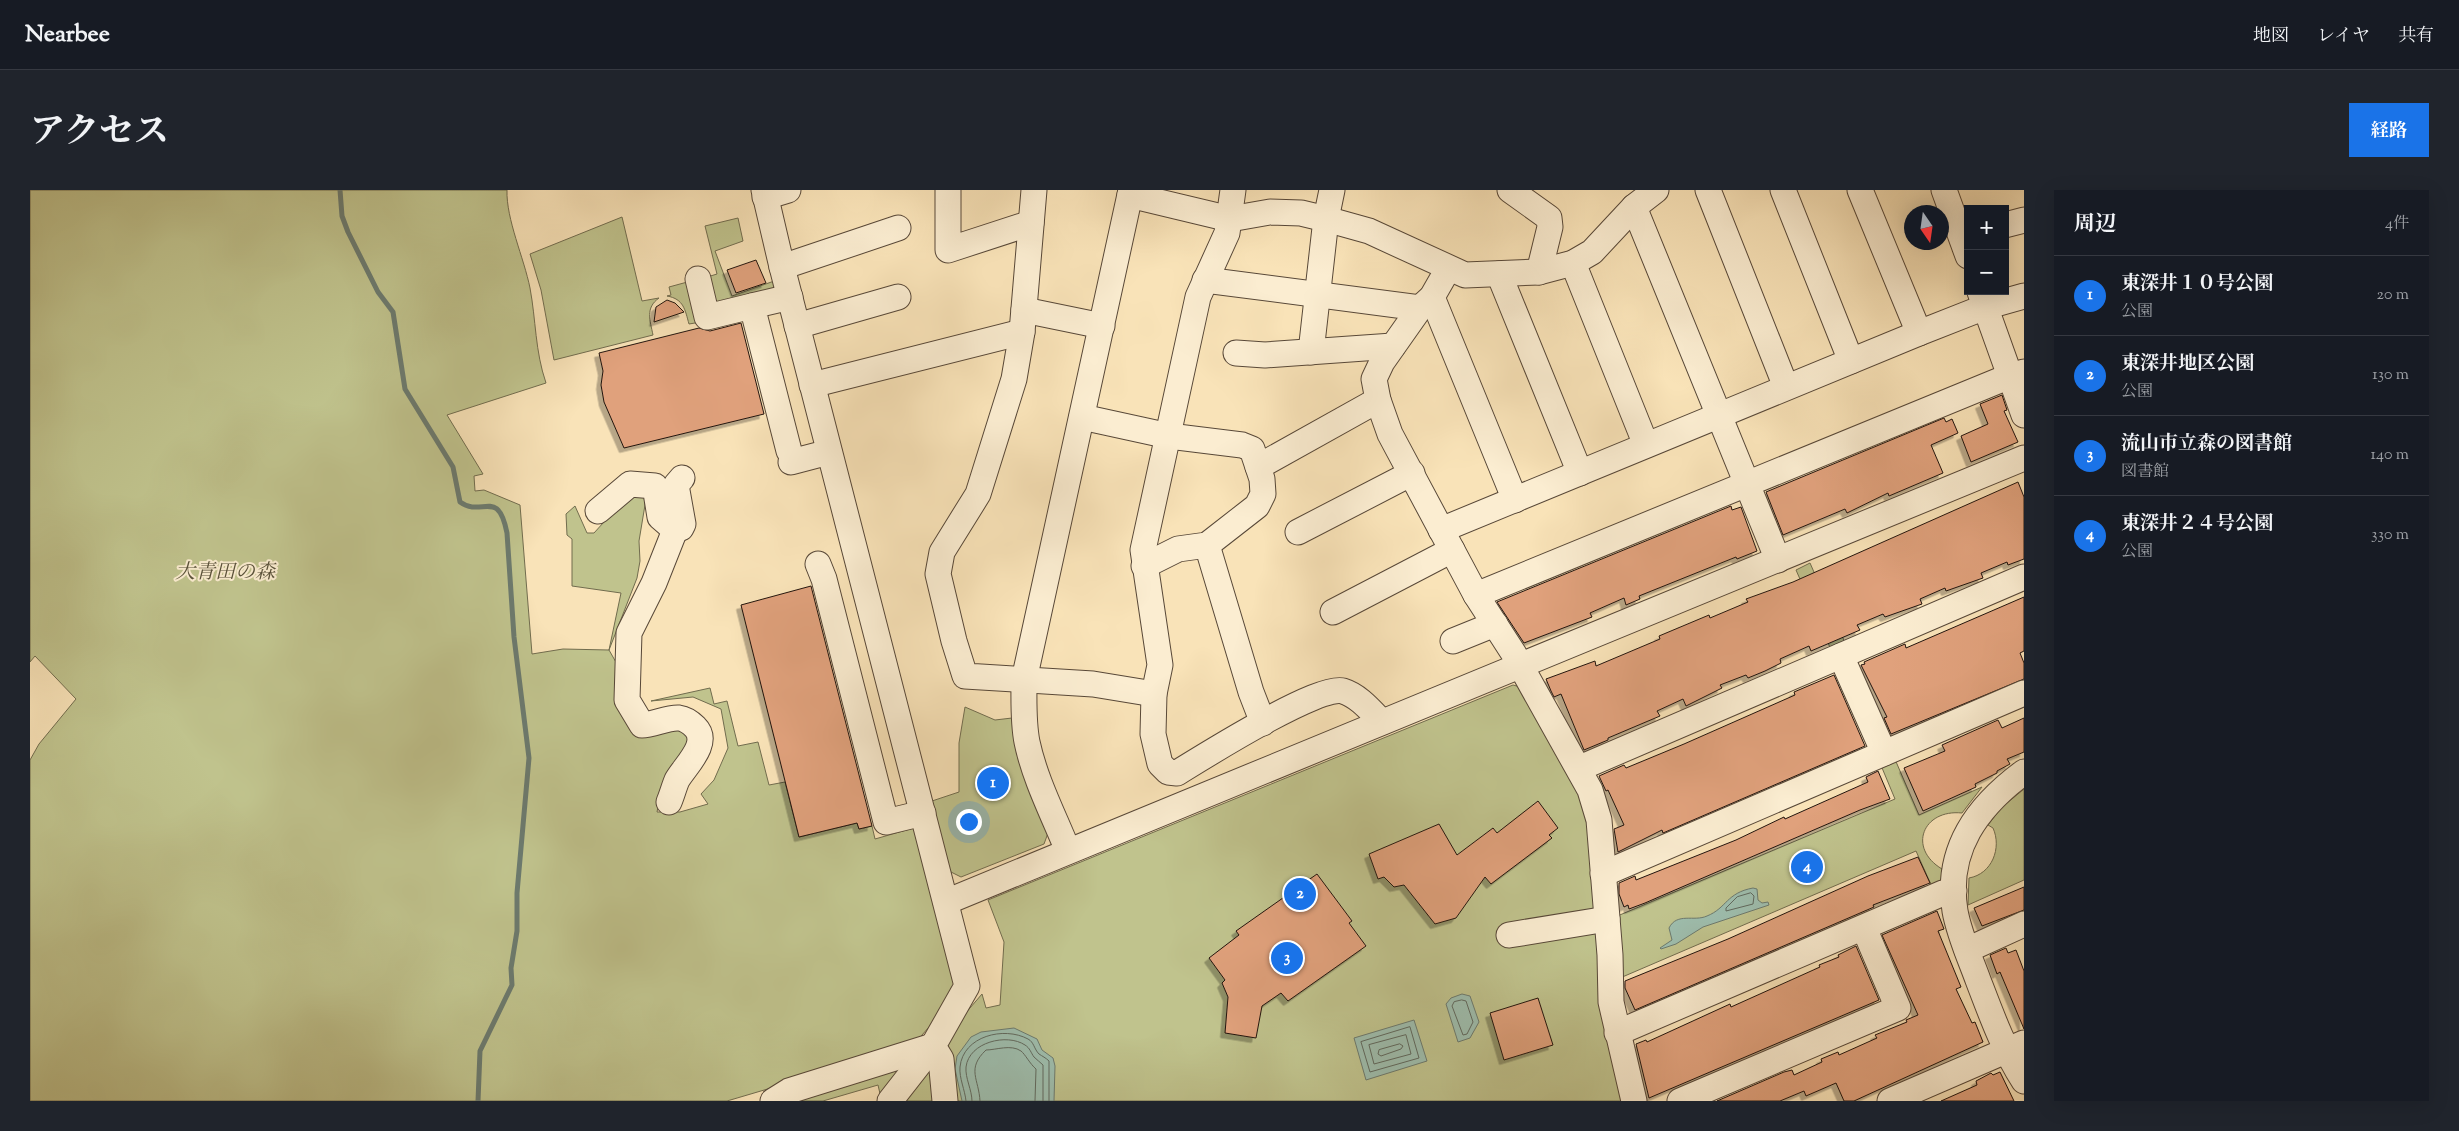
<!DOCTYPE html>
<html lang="ja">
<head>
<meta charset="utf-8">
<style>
	:root { --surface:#171b24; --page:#20242c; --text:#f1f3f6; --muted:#9ea1a6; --line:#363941; --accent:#1a73e8 }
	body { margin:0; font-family:"Sorts Mill Goudy","Noto Serif JP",serif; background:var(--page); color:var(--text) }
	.controls { position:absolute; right:15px; top:15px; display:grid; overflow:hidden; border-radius:0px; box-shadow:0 5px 20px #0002 }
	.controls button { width:45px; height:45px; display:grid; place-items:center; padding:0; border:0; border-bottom:1px solid var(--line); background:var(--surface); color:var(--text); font:25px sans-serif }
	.compass { position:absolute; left:1874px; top:15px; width:45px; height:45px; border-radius:50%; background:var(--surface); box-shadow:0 5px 20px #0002; rotate:167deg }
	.you { position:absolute; left:938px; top:631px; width:18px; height:18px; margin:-12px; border:4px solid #fff; border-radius:50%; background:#1a73e8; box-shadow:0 0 0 8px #1a73e833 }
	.badge { display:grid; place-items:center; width:32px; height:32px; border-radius:50%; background:var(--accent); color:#fff; font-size:16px; font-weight:700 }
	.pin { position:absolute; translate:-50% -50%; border:2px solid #fff; box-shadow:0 1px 5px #0006 }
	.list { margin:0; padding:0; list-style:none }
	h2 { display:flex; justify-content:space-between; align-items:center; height:65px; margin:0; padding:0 20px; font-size:21px }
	h2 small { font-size:16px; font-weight:400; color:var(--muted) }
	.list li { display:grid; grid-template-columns:32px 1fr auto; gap:15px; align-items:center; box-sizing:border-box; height:80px; padding:0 20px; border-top:1px solid var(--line) }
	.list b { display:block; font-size:19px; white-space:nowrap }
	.list p { margin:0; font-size:16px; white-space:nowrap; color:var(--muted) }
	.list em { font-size:16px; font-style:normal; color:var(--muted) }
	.map { position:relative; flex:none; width:1994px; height:911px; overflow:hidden; border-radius:0px }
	header { display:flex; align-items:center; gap:30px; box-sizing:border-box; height:70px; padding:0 25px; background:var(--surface); border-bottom:1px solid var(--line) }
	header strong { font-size:24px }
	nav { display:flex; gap:28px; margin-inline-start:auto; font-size:18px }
	.intro { display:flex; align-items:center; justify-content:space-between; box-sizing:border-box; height:120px; padding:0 30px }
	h1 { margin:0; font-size:35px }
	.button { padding:12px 22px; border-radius:0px; background:var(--accent); color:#fff; font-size:18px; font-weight:700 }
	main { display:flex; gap:30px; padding:0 30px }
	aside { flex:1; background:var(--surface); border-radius:0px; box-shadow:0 5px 20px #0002 }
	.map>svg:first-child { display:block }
</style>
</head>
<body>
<header>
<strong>Nearbee</strong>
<nav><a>地図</a><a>レイヤ</a><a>共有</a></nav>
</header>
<div class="intro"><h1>アクセス</h1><a class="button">経路</a></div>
<main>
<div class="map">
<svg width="1994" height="911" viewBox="0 0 1994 911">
	<defs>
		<filter id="shadow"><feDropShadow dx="-4.5" dy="4.5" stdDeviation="0" flood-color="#0004"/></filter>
	</defs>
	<rect width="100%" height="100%" fill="#f9e3b8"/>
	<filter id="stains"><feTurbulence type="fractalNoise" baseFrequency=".004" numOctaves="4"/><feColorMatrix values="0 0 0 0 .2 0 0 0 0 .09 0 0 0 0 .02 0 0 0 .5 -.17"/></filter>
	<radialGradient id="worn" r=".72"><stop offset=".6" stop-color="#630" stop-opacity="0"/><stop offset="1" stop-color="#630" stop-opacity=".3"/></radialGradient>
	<g fill="#c0c38d" stroke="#716c4e">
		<path d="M 0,0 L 477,0 C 476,29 494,68 500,98 C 506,130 505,161 516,193 L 417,225 L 453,284 L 444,286 L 445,301 L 454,300 L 490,315 L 502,464 L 533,459 L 579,460 L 591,403 L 542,396 L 542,349 L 537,345 L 536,324 L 545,316 L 557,343 L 564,343 L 603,300 L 614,306 L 615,315 L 609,351 L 610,371 L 607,388 L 579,460 L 587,474 L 590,515 L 651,534 L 661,546 L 630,607 L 627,622 L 650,622 L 678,614 L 671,604 L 684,590 L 698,558 L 691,519 L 663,507 L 621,511 L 680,498 L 684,514 L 697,511 L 708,556 L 728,552 L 739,595 L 755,592 L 769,647 L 827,633 L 829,639 L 842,636 L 845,649 L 887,637 L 926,789 L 913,821 L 885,853 L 846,867 L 697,911 L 0,911 L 0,570 L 9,554 L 46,509 L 5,466 L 0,472 Z"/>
		<path d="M 592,27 L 612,111 L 629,108 C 615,118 620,130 623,145 L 524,170 L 511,100 L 500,64 Z"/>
		<polygon points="708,28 713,51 685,61 702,106 747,90 750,102 693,116 679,108 674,88 687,84 675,36"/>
		<path d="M 661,91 L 671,132 L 659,134 C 655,120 654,109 637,106 L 641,105 L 639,97 Z"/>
		<polygon points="1780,373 1816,455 1802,462 1766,380"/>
		<polygon points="1483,495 1494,498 1554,604 1596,911 925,911 918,852 921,840 952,804 956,818 970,815 974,752 958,710"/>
		<polygon points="935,517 965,530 982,528 1018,643 1014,654 931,687 919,681 902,611 929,602 929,553"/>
		<path d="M 1864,567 L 1889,625 L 1952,597 L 1932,623 C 1893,619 1877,658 1912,679 L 1911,695 L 1903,699 L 1886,661 L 1590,788 L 1585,727 L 1865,609 L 1850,573 Z"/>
		<path d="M 1994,599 L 1994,690 L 1938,715 L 1939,688 C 1962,684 1972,658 1963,638 L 1958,635 L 1971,618 Z"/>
		<polygon points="897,875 906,890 908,911 872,911"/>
		<polygon points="870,878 851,908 848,895 793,911 762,911"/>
	</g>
	<g fill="#9ebeae" stroke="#6c7a6e">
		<path d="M 1723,698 L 1727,699 L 1728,710 L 1732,713 L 1738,712 L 1739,715 L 1673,737 L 1646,754 L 1631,759 L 1630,758 L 1642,750 L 1639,738 C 1647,722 1664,732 1677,726 C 1697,718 1696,703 1723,698 Z"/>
		<polygon points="1432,804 1440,806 1449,832 1440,848 1428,852 1416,814 1421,808"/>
		<polygon points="1384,830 1397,871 1336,890 1324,848"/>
		<polygon points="984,838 1007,849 1012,860 1023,868 1025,876 1024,911 932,911 925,879 927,866 941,847 951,842"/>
	</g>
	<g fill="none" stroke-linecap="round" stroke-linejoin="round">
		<g stroke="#60695e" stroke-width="1">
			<polygon points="1721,703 1724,706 1723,714 1696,721 1696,718 1707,707"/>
			<polygon points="1432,810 1436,811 1443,832 1437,844 1433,845 1422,816 1424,812"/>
			<polygon points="1380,837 1389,868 1340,882 1331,852"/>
			<polygon points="1376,845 1381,864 1344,874 1339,855"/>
			<polygon points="1370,854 1373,856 1371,859 1351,866 1348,864 1349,860"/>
			<path d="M 936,911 C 935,900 929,888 930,877 C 933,846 974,836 998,849 C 1004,852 1004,859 1009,864 C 1012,866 1016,868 1019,871 L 1019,911"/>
			<path d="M 942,911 C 942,900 935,888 936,877 C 939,852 977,843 995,855 C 1000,858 1001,863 1004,867 C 1007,870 1010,872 1013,875 L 1013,911"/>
			<path d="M 950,911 C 949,889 936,879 956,860 C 966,860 981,854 991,861 C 995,864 1000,874 1006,879 L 1005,911"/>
		</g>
		<path stroke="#6c7a6e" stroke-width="5" d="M 310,0 L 312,26 L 318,42 L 348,102 L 363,122 L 375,199 L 423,277 L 430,312 C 452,328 468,297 477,343 L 484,447 L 499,568 L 487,703 L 487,741 L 481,778 L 482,795 L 450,861 L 448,911"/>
	</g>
	<g fill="#e0a17b" stroke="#22140e" filter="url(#shadow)">
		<polygon points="726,70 736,93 706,103 697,80"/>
		<polygon points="637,110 645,113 654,122 624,132 626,117"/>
		<polygon points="711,133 734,224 594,258 574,212 571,195 573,181 569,163 669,138 680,141"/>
		<polygon points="1972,205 1977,220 1974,221 1988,252 1941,272 1931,246 1958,234 1950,214"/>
		<polygon points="1914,228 1916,232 1922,229 1928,243 1901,255 1913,283 1859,306 1858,303 1817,323 1815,319 1753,345 1736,302"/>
		<polygon points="1988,292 1994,307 1994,369 1978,375 1977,372 1951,383 1953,388 1916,401 1915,398 1890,409 1892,414 1855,427 1853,424 1827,435 1830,440 1781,461 1779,456 1750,469 1751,473 1735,481 1718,488 1716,485 1690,495 1692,498 1656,516 1653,509 1627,521 1630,526 1578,548 1578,550 1554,560 1531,504 1524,507 1521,501 1516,489 1565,471 1566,476 1630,449 1629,446 1679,425 1680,428 1718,412 1716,409 1763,392"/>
		<polygon points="1701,316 1702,320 1711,317 1727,361 1707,369 1706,367 1609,406 1610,409 1596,415 1594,408 1560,423 1562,427 1494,453 1467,412"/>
		<polygon points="781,396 842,636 829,639 827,633 769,647 711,415"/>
		<polygon points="1994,407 1994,461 1990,463 1994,473 1994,489 1861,544 1854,528 1857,527 1831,475 1835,474 1834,472 1875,454 1876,458"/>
		<polygon points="1804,485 1835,556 1633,643 1632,640 1588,662 1584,639 1594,635 1578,600 1576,601 1569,586 1594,575 1596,578 1654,554 1765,505 1764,502"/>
		<polygon points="1994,528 1994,562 1977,569 1980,574 1967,581 1967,583 1945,594 1946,597 1893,621 1874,578 1915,561 1912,555 1968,530 1972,538"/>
		<polygon points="1848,581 1860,609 1830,620 1615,713 1599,719 1598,715 1594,717 1589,704 1589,693 1605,686 1606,690 1706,650 1754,627 1755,629 1838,592 1836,587"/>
		<polygon points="1508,611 1528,638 1519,645 1522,648 1461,694 1455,687 1426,728 1405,734 1374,695 1364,697 1354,687 1348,689 1339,664 1409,634 1427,665 1463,638 1467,643"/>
		<polygon points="1888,667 1900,693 1843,715 1844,717 1605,820 1595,798 1595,791 1698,749 1838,686"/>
		<polygon points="1287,684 1322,731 1319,733 1336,756 1258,811 1251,803 1232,816 1226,848 1195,843 1198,807 1192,793 1195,790 1179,768 1209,745 1206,741"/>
		<polygon points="1994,697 1994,720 1952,736 1944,718"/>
		<polygon points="1907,721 1914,739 1908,741 1931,797 1926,799 1942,833 1945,832 1953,852 1824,911 1814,911 1806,893 1776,906 1774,901 1750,911 1687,911 1754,882 1762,880 1764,885 1792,872 1791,869 1808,862 1809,865 1847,848 1845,845 1877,832 1876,830 1888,825 1852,745"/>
		<polygon points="1826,756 1849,810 1619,908 1606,854 1616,850 1617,852 1700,814 1701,817 1790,777 1789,775 1809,767 1808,765"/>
		<polygon points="1976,758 1978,763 1986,760 1994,781 1994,839 1970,782 1967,784 1960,765"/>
		<polygon points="1508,808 1523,855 1474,870 1460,823"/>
		<polygon points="1970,882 1984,911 1911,911 1947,895 1946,891 1961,883 1963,885"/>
	</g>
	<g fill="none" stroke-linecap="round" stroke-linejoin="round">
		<g stroke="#584838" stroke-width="27">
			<g id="minor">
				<polyline points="734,0 752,77 937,796 903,856 911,869 915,911"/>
				<polyline points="918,0 918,60 1001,33"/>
				<polyline points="1004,0 992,142 984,189 948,304 912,362 908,384 924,451 935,486 1063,494 1124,504"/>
				<path d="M 1203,0 L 1197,43 L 1168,107 L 1113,360 L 1130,475 L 1124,504 L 1123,544 L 1130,574 L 1138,582 L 1147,583 C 1173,567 1289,494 1313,501 C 1329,506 1341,521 1352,532"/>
				<polyline points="1480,0 1519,28 1520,37 1509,82"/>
				<polyline points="1678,0 1756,197"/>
				<polyline points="1753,0 1821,171"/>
				<polyline points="1830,0 1889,143"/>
				<polyline points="1914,0 1938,66"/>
				<polyline points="1100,5 1200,29 1240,22 1271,23 1296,29 1339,41 1435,85 1509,82 1543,73 1562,62 1604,17 1626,0"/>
				<polyline points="735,7 758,0"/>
				<polyline points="1604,17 1748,370"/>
				<polyline points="1975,35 1994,30"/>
				<polyline points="1543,73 1616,255"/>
				<polyline points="752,77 868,38"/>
				<polyline points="1418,79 1402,107 1390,118 1352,172 1344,189 1348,210 1360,244 1446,405 1484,464 1560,600 1569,630 1580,765 1581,812 1604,911"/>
				<polyline points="1469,84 1550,283"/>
				<polyline points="668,89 677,127 722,116"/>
				<polyline points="1175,90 1390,118"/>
				<polyline points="1950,102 1994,225"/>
				<polyline points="1402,107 1485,310"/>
				<polyline points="994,120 1072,136"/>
				<polyline points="767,136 868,107"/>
				<polyline points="1281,162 1296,29 1302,0"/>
				<polyline points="1206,163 1235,165 1363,156"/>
				<polyline points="782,195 992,142"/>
				<polyline points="1052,227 1139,246 1212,255 1222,259 1232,289 1233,304 1227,316 1177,355 1148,359 1114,376"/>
				<polyline points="759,261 722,116 760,107"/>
				<polyline points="761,272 799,262"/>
				<polyline points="1228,277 1348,210"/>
				<polyline points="568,321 600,294 625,296 630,327 645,340 651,338 653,334 646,295 652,288"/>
				<polyline points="1411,340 1889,143 1955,117 1994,106"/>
				<polyline points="1268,342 1382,283"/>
				<polyline points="1177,355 1221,502 1233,533"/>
				<polyline points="788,374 794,389 856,632 893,623"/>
				<polyline points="1446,405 1980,186 1994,182"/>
				<polyline points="1303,422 1422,360"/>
				<polyline points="1423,451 1465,434"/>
				<polyline points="1811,466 1854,563"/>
				<polyline points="1550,578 1994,387"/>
				<path d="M 1994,582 C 1948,616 1915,659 1925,721 C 1929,744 1940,768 1948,790 C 1961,824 1974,860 1994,891"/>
				<path d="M 639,612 C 642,605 644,597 647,590 C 655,576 681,553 665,537 C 660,532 656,529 649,528 C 638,527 623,535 612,535 L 597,510 L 599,443 L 624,393 L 645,340"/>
				<path d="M 1038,661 C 1024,626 1005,590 997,552 C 993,532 994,511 994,490 L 1101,0"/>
				<polyline points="1573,684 1994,503"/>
				<polyline points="916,712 1994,268"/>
				<polyline points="1479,745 1577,729"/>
				<polyline points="1937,760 1994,734"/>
				<polyline points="1587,843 1913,703 1924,701"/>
				<polyline points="743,911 759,901 903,856"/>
				<polyline points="860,911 903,856"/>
				<polyline points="1650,911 1868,818 1834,738"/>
				<polyline points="1860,911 1994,853"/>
			</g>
		</g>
		<use href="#minor" stroke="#fbedd1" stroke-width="25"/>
	</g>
	<g text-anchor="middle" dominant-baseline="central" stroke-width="4" stroke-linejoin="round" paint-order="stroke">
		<g font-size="20" font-style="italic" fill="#59513a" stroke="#fbedd1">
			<text x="195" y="383">大青田の森</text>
		</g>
	</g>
	<rect width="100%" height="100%" filter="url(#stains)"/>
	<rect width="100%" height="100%" fill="url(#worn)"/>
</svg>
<div class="controls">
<button>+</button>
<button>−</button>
</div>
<svg class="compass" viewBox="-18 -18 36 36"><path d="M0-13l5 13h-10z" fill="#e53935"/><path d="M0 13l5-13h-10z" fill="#9ea1a6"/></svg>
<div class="you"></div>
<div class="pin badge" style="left:963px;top:593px">1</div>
<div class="pin badge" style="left:1270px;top:704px">2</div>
<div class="pin badge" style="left:1257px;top:768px">3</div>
<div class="pin badge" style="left:1777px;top:677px">4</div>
</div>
<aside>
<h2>周辺<small>4件</small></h2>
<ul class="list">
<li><span class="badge">1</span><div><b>東深井１０号公園</b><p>公園</p></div><em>20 m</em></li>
<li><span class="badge">2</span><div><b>東深井地区公園</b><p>公園</p></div><em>130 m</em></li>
<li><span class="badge">3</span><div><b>流山市立森の図書館</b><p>図書館</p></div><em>140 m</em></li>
<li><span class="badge">4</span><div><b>東深井２４号公園</b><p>公園</p></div><em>330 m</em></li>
</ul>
</aside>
</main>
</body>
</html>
